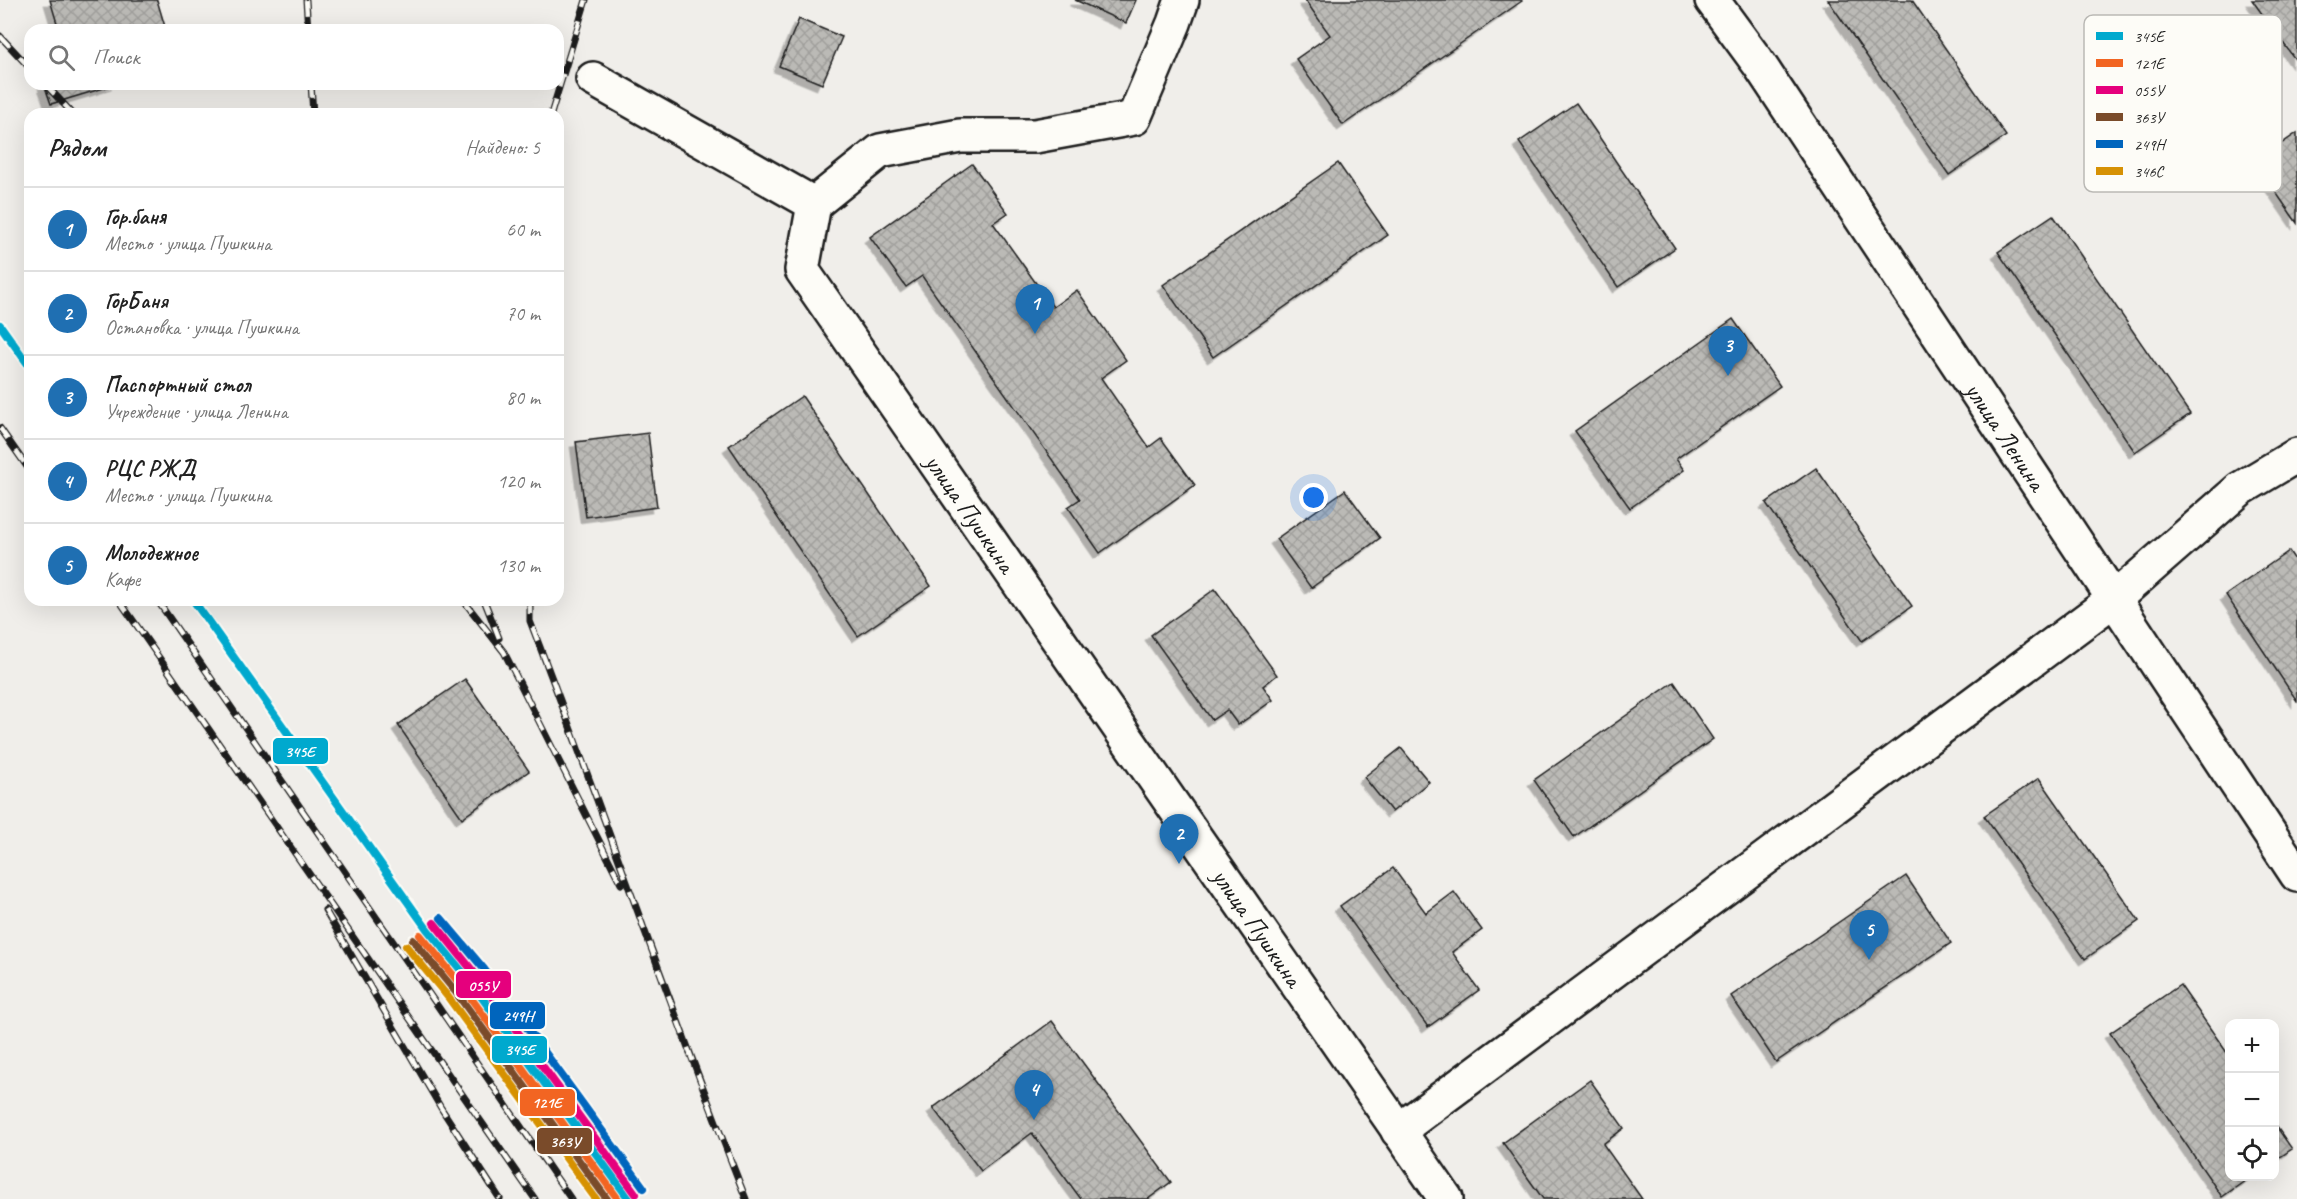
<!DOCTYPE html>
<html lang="ru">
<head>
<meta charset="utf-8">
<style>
	:root { --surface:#fff; --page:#f2f2f2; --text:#222; --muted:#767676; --line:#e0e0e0; --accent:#1f6fb2 }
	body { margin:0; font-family:Caveat,sans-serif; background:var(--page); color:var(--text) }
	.controls { position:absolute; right:18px; bottom:18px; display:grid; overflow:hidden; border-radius:12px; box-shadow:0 6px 24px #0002 }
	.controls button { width:54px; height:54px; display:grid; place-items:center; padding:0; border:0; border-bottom:2px solid var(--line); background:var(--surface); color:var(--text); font:30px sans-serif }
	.you { position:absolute; left:1314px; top:498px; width:21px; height:21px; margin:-15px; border:4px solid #fff; border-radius:50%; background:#1a73e8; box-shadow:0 0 0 9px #1a73e833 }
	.badge { display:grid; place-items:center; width:39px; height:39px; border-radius:50%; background:var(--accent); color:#fff; font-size:20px; font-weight:700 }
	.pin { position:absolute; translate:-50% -50px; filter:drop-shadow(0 2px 3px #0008) }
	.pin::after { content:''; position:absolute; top:32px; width:21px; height:18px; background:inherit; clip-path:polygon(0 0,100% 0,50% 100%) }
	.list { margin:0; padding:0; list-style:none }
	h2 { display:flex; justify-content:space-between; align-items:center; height:78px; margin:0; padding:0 24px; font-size:26px }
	h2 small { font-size:20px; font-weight:400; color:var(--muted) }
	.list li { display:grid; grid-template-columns:39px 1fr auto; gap:18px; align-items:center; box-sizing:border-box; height:84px; padding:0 24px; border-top:2px solid var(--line) }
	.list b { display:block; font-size:22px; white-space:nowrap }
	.list p { margin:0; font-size:20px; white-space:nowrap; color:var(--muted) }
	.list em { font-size:20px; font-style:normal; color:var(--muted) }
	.icon { flex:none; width:33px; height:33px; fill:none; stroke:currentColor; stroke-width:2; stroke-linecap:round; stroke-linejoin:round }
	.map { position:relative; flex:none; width:2297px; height:1199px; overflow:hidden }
	.search { position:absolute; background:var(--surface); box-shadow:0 6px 24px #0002; left:24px; top:24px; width:540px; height:66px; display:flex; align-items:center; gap:15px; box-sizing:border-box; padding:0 21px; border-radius:18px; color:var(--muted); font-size:22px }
	.panel { position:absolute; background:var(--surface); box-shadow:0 6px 24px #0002; left:24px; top:108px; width:540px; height:498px; border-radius:18px }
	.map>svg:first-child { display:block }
</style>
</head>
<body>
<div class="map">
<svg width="2297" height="1199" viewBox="0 0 2297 1199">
	<defs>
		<pattern id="building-cross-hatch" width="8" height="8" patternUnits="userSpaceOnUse" patternTransform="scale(1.5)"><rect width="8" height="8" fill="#bbbab6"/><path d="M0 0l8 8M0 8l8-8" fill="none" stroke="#a09f9c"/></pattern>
		<filter id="shadow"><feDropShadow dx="-5.5" dy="5.5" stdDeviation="0" flood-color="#0004"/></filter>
	</defs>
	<rect width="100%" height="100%" fill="#f0eeea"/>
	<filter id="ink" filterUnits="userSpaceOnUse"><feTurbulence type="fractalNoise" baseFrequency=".0167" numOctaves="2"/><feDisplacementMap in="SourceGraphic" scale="12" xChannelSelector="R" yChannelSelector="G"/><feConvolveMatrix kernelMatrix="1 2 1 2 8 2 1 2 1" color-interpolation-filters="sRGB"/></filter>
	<g filter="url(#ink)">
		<g fill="url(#building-cross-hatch)" stroke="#1c1c1c" stroke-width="1.5" filter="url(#shadow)">
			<polygon points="50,0 157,0 166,30 59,30"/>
			<polygon points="1075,0 1136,0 1126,23"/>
			<polygon points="1305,0 1521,0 1522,1 1343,125 1296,59 1330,35"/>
			<polygon points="1828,0 1912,0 2006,136 1949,175"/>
			<polygon points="2252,0 2297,0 2297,62"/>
			<polygon points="799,19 842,37 822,84 779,66"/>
			<polygon points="44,84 117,84 51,104"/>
			<polygon points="1576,103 1675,248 1618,287 1519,142"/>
			<polygon points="2297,133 2297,223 2255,162"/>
			<polygon points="1338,163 1388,235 1213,357 1163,285"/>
			<polygon points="972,164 1008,213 993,223 1053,307 1077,290 1126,360 1101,378 1149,447 1161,438 1195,485 1100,553 1068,507 1080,499 922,276 906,287 870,237"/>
			<polygon points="2053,215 2190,414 2135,452 1998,252"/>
			<polygon points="1733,319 1780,386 1676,459 1684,470 1630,508 1575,431"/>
			<polygon points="802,396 931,586 858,636 729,446"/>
			<polygon points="648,433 657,507 586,517 576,442"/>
			<polygon points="1816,468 1912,606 1862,641 1766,503"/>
			<polygon points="1345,490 1380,538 1311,588 1276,539"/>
			<polygon points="2289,551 2297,563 2297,701 2226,595"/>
			<polygon points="1215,589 1277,675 1263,686 1273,700 1238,725 1227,710 1212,720 1151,635"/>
			<polygon points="465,679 529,771 462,818 398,725"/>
			<polygon points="1674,682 1713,739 1574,837 1534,780"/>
			<polygon points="1401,748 1429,782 1392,812 1364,777"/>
			<polygon points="2039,778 2139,921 2085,959 1984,816"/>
			<polygon points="1393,868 1426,913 1454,892 1482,930 1452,952 1479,990 1428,1027 1340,906"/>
			<polygon points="1906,876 1951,943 1776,1062 1731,996"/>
			<polygon points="2180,985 2230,1057 2230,1176 2252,1176 2222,1197 2110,1033"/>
			<polygon points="1052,1021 1171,1182 1148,1199 1081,1199 1032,1133 981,1171 933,1108"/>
			<polygon points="1590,1080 1624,1128 1603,1144 1642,1199 1543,1199 1503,1143"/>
			<polygon points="2274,1123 2292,1149 2274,1161"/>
		</g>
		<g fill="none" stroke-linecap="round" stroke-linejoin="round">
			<g stroke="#1c1c1c" stroke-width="38">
				<g id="minor">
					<path id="s1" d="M 1182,0 L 1174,23 L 1134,118 L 1035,136 L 960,136 L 880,151 L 814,204 L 802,270 L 1446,1199"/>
					<path id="s2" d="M 1712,0 L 1759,64 L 2297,875"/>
					<polyline points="593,79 814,204"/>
					<polyline points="1398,1131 2113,600 2240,489 2297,455"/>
				</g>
			</g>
			<use href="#minor" stroke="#fdfcf7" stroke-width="33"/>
			<g stroke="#1c1c1c" stroke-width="7">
				<g id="rail">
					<polyline points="306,0 308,30"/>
					<polyline points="0,36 30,68"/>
					<polyline points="45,84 73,114"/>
					<polyline points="311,84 313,114"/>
					<polyline points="551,114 586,0"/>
					<polyline points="0,428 30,471"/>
					<polyline points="119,600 535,1199"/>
					<polyline points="157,600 571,1199"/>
					<polyline points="463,600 504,652 621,884"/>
					<polyline points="484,600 499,638"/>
					<path d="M 530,600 L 530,621 C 604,813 670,1008 746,1199"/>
					<polyline points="325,910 441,1108 500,1199"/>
				</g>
			</g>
			<use href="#rail" stroke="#fdfcf7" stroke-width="4.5" stroke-dasharray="14" stroke-linecap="butt"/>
			<g stroke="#fdfcf7" stroke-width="12">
				<g id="rail-1">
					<polyline points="0,325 30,367"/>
					<polyline points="193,600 427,929 469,980 629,1199"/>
				</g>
			</g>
			<g stroke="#fdfcf7" stroke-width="12">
				<polyline id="rail-2" points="420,935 462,986 618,1199"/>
			</g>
			<g stroke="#fdfcf7" stroke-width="12">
				<polyline id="rail-3" points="434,923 476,975 636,1194"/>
			</g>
			<g stroke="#fdfcf7" stroke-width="12">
				<polyline id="rail-4" points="413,940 455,991 607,1199"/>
			</g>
			<g stroke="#fdfcf7" stroke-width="12">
				<polyline id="rail-5" points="441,918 484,969 644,1188"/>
			</g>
			<g stroke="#fdfcf7" stroke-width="12">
				<polyline id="rail-6" points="406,946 448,997 596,1199"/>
			</g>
			<use href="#rail-1" stroke="#00a9ce" stroke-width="8"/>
			<use href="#rail-2" stroke="#f26522" stroke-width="8"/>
			<use href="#rail-3" stroke="#e5007d" stroke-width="8"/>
			<use href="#rail-4" stroke="#7a4b2a" stroke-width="8"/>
			<use href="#rail-5" stroke="#0065bd" stroke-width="8"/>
			<use href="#rail-6" stroke="#d69104" stroke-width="8"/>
		</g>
	</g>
	<g text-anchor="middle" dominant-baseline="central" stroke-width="6" stroke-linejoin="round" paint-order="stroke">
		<g font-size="26" fill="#1c1c1c" stroke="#fdfcf7">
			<text stroke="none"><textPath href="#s2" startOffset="526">улица Ленина</textPath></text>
			<text stroke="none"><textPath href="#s1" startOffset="832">улица Пушкина</textPath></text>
			<text stroke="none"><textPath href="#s1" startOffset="1336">улица Пушкина</textPath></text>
		</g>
	</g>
	<rect x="2084" y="15" width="198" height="177" rx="9" fill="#fdfcf7" stroke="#bab9b5" stroke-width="1.5"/>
	<rect x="2096" y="32" width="27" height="8" fill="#00a9ce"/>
	<rect x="2096" y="59" width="27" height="8" fill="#f26522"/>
	<rect x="2096" y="86" width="27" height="8" fill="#e5007d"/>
	<rect x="2096" y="113" width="27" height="8" fill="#7a4b2a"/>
	<rect x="2096" y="140" width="27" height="8" fill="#0065bd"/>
	<rect x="2096" y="167" width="27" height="8" fill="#d69104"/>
	<g font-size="16" fill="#1c1c1c">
		<text x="2134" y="42">345Е</text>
		<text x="2134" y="69">121Е</text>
		<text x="2134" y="96">055У</text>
		<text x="2134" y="123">363У</text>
		<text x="2134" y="150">249Н</text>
		<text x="2134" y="177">346С</text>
	</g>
	<g stroke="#fdfcf7" stroke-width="2">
		<rect x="272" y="737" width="57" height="28" rx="6" fill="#00a9ce"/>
		<rect x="455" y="970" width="57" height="29" rx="6" fill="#e5007d"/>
		<rect x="489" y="1001" width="57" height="29" rx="6" fill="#0065bd"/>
		<rect x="491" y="1035" width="57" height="29" rx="6" fill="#00a9ce"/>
		<rect x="519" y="1088" width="57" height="29" rx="6" fill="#f26522"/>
		<rect x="536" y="1127" width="57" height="28" rx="6" fill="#7a4b2a"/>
	</g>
	<g font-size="16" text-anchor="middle" font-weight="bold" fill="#fff">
		<text x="300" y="757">345Е</text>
		<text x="483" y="991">055У</text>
		<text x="518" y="1021">249Н</text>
		<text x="520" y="1055">345Е</text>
		<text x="547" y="1108">121Е</text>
		<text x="565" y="1147">363У</text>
	</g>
</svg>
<div class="controls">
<button>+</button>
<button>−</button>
<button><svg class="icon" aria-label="locate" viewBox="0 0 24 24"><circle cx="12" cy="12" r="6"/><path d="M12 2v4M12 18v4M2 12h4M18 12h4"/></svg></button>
</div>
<div class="you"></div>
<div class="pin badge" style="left:1035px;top:334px">1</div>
<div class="pin badge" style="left:1179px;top:864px">2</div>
<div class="pin badge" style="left:1728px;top:376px">3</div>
<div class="pin badge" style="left:1034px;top:1120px">4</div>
<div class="pin badge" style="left:1869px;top:960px">5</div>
<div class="search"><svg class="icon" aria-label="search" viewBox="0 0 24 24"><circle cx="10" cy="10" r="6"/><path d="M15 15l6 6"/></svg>Поиск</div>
<section class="panel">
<h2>Рядом<small>Найдено: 5</small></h2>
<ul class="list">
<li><span class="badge">1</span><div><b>Гор.баня</b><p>Место · улица Пушкина</p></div><em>60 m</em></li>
<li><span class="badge">2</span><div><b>ГорБаня</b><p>Остановка · улица Пушкина</p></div><em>70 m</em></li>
<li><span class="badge">3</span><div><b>Паспортный стол</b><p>Учреждение · улица Ленина</p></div><em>80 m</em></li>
<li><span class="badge">4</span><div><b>РЦС РЖД</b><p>Место · улица Пушкина</p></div><em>120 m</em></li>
<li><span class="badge">5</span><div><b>Молодежное</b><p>Кафе</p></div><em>130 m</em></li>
</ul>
</section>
</div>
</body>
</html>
